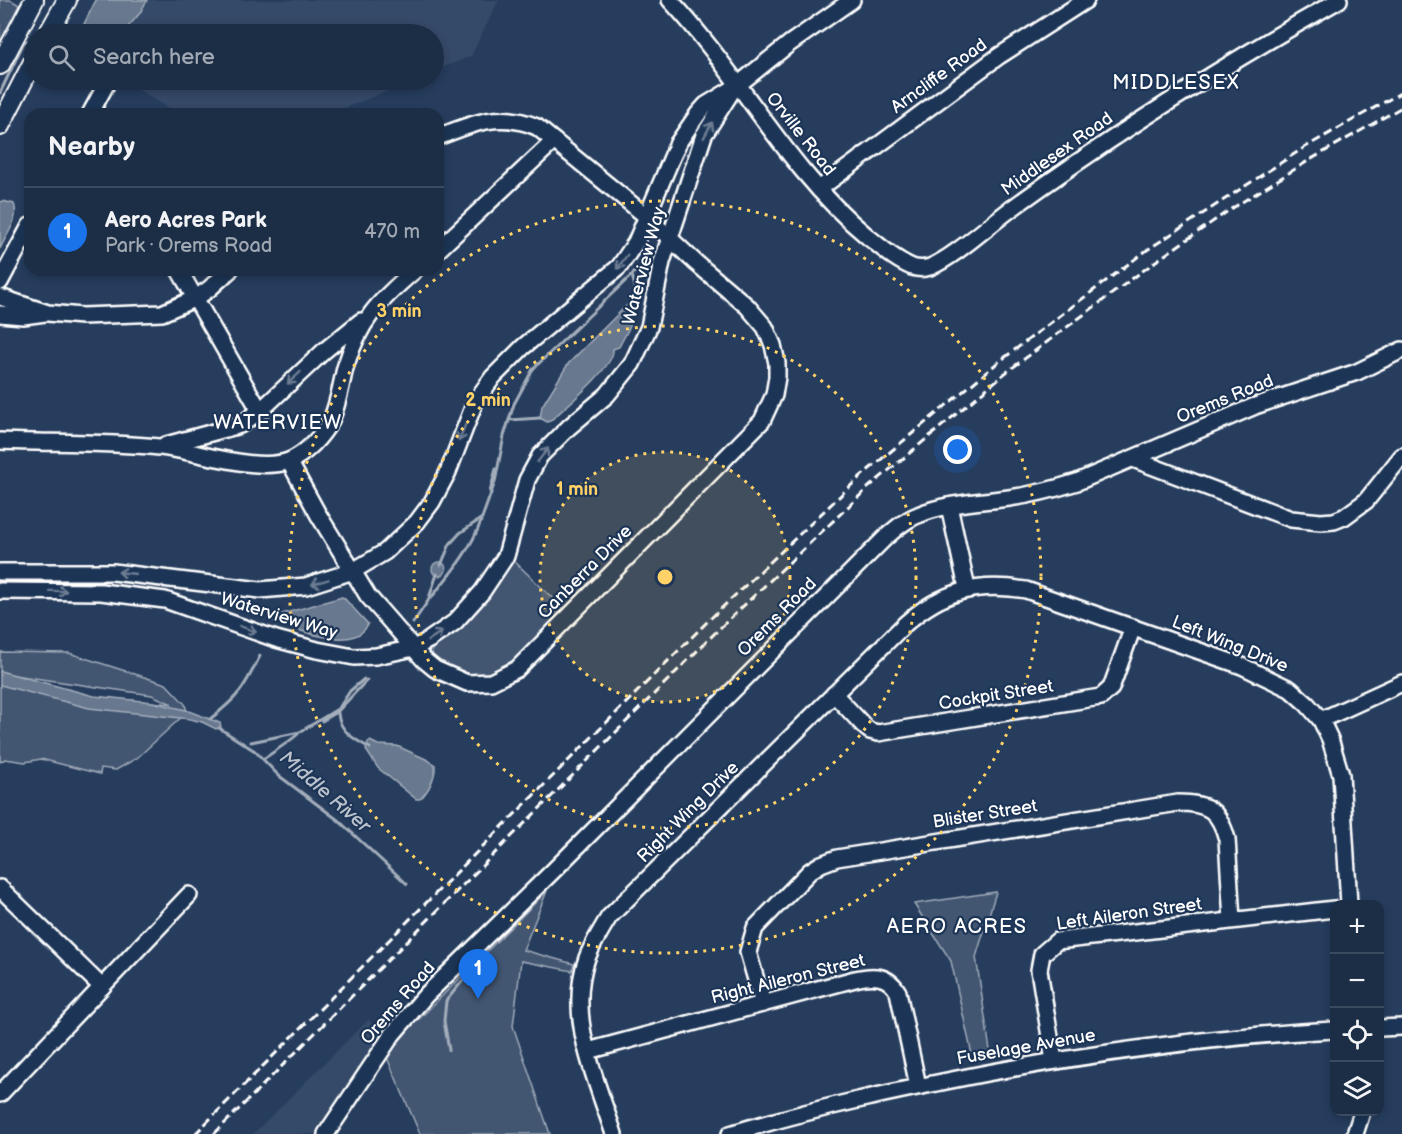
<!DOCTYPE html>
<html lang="en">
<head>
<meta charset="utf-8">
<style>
	:root { --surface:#1c2e46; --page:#25364d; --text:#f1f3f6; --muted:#a0a8b3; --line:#3a4a5f; --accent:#1a73e8 }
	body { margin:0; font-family:"Balsamiq Sans",sans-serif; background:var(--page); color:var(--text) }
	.controls { position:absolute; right:18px; bottom:18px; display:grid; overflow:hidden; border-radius:12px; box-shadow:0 3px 9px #0003 }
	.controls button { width:54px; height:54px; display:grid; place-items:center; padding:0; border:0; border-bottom:2px solid var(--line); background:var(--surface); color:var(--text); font:30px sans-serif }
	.you { position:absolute; left:958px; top:450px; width:21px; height:21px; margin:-15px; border:4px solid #fff; border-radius:50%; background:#1a73e8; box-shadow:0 0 0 9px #1a73e833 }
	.badge { display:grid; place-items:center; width:39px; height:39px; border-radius:50%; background:var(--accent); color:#fff; font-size:20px; font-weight:700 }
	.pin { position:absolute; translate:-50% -50px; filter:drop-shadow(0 2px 3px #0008) }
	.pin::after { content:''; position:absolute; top:32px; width:21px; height:18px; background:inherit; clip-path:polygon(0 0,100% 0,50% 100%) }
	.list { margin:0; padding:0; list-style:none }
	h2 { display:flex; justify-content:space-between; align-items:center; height:78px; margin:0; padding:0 24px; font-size:26px }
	h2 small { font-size:20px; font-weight:400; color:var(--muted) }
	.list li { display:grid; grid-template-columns:39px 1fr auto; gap:18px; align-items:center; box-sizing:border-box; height:90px; padding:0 24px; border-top:2px solid var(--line) }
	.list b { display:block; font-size:22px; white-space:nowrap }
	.list p { margin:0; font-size:20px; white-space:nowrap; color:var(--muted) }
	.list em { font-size:20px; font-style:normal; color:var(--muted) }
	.icon { flex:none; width:33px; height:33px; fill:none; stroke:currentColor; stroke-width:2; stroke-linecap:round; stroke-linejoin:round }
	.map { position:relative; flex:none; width:1402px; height:1134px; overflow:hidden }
	.search { position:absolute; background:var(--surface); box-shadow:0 3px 9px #0003; left:24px; top:24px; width:420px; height:66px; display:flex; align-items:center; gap:15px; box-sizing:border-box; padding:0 21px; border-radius:33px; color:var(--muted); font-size:22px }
	.panel { position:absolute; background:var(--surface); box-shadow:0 3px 9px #0003; left:24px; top:108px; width:420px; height:168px; border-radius:18px }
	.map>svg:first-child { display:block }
</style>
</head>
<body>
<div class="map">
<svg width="1402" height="1134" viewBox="0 0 1402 1134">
	<rect width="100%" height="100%" fill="#263d5e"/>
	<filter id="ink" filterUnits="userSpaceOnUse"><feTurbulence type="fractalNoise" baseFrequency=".0167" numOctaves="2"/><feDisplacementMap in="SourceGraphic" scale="12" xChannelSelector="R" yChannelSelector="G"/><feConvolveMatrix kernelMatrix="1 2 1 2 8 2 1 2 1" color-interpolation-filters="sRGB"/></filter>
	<g filter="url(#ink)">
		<g fill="#344a68">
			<polygon points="148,0 499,0 471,56 434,71 434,34 123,34"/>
			<polygon points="123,80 414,80 330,114 178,114"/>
			<polygon points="369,1019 383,1040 321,1134 253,1134"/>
		</g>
		<g fill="#425672" stroke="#a0aab8" stroke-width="1.5">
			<polygon points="0,0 11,0 19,5 0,42"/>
			<path d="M 511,558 L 568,613 C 532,647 502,693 447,668 C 438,664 431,659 432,648 Z"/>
			<polygon points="0,652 69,653 166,684 185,704 187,712 137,758 116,770 101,768 100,774 41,759 25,762 5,759 0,762 0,684 86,696 172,704 152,695 0,673"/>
			<polygon points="547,891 523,950 574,964 572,971 521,961 513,1026 550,1134 420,1134 385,1053"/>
			<polygon points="996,892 976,957 991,1057 973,1059 951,961 914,904"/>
		</g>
		<g fill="#67788e" stroke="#a4aebb" stroke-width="1.5">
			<polygon points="96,0 147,0 140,13 122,34 79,34"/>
			<path d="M 3,201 L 14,204 C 20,219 6,235 0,249 L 0,202 Z"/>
			<path d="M 628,304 L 632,308 L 630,326 L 619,347 L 613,349 C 616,366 564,408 550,421 L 547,422 L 540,418 L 542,406 L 568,364 Z"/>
			<circle cx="439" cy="569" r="7"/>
			<path d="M 342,597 L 344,598 L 368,624 C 355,654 293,629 271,620 L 271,617 Z"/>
			<polygon points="0,671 94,696 152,702 186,710 220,723 221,727 216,729 202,722 190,719 89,708 0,685"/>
			<path d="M 370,741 L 378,745 L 397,746 L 428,760 L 435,765 C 436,777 428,792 420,799 L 416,799 L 378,768 L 366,750 L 368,742 Z"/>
		</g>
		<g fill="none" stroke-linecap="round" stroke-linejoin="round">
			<g stroke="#a4aebb" stroke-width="3">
				<polyline points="0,93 24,42 28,41"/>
				<polyline points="631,305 635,287 632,275"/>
				<polyline points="509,420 540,418"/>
				<polyline points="490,492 496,469"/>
				<polyline points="441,565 450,544 460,533 482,518 495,482 504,436 514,404 533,369 636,271"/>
				<path d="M 431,598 C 450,574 471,550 481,521"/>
				<polyline points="413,623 428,601 437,574"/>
				<path d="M 338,713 C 339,731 355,740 370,748"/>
				<path d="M 210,719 C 239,697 244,688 260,656"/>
				<polyline points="322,721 337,712 367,680"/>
				<polyline points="219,728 255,751 278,775 338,820 407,884"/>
				<polyline points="251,742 300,732 339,708 350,691 364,679"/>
				<path d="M 263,759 C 275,751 288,743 298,734"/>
				<polyline points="449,1050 444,1021 446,1001 483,956 481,954"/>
			</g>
			<g stroke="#fff" stroke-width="20">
				<g id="minor">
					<path d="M 670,0 C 740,75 787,170 867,236 C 881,247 895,260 912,267 C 918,269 924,269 930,267 C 953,258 989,225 1011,209 C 1116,133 1226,64 1339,0"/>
					<polyline points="90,114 108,81"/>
					<polyline points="819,189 999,56 1086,0"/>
					<polyline points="438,250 554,141"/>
					<polyline points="179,270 260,411"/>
					<polyline points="0,282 30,226"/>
					<polyline points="0,297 48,313 82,316 162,313 196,298 209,289 230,270"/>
					<polyline points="0,314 23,316 45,313"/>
					<path d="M 0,441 C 53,443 106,442 159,447 C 194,450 256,473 289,461 C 306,454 322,436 331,420 C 338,405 341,385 345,368 C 359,321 379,301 415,270"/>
					<polyline points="166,445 240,425 260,411 324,351 361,321"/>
					<polyline points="1133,459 1291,519 1321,522 1334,521 1344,517 1366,501 1402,456"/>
					<path d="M 289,461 L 318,514 L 368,596 L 424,660 L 435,669 L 467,683 L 491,682 L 517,669 L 762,421 L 774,395 L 777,377 L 777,363 L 773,345 L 765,327 L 747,306 L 695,262 L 646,216 L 537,127 C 501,111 473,123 438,137"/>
					<polyline points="949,506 967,588"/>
					<polyline points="0,572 113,572 260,590 306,586 353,571 385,552 417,522 432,502 448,472 475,402 493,377 523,347 619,267 636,242 678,143 698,114 706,105 734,88 789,44 852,0"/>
					<polyline points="0,591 101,592 165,600 276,639 317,650 354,657 376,656 414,648 429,640 455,622 482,592 506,556 527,480 540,456 569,427 607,395 632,364 649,327 662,262 704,135 732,91"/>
					<polyline points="834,694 866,728 870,731 878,733 1094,698 1101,697 1111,688 1133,627"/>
					<polyline points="1321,720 1402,683"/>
					<polyline points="0,888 102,987"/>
					<path d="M 763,1004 L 748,952 L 755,928 L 810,871 L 821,864 L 837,858 L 1178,803 C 1208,803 1219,810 1227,839 L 1232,920"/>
					<polyline points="1380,1028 1402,1027"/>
					<path d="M 588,1051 L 855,979 C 872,975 888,974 898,992 L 918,1086"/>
					<polyline points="1054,1061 1039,970 1042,954 1057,941 1334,909"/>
					<polyline points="0,1094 189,895"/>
					<path d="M 326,1134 L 392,1035 L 426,995 L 554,870 L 884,539 C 894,530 905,520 918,515 C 946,503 979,502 1009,498 C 1032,495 1055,489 1077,482 L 1255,406 L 1357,372 L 1402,350"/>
					<path d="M 614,1134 C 596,1079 566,1016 587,958 C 593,943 601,930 609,917 L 905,624 C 942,591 977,582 1026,590 L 1242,666 L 1290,689 L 1307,704 L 1321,720 L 1330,739 L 1341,775 L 1349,904"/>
					<path d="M 730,1134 C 814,1108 900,1090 987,1073 C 1102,1052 1218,1036 1334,1030"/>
					<polyline points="1355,1134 1362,1112"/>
				</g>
			</g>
			<g stroke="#fff" stroke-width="22">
				<g id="major">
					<polyline points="48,34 67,0"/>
					<polyline points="0,65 34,0"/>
					<polyline points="0,126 34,60"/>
				</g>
			</g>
			<use href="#minor" stroke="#1d3557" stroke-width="15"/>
			<use href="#major" stroke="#1d3557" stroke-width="18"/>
			<g stroke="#fff" stroke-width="3" stroke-dasharray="9 4.5" stroke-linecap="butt">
				<polyline points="195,1134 711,618 860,477 996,364 1147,250 1302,149 1402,92"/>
				<polyline points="214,1134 721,627 869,487 1004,374 1156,261 1231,209 1308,161 1402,107"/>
			</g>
		</g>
		<defs><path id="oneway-shaft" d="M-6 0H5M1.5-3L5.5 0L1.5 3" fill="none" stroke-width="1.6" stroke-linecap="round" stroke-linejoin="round" transform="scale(1.5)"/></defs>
		<g stroke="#6c7c92">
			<use href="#oneway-shaft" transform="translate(708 130) rotate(-61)"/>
			<use href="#oneway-shaft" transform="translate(622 262) rotate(127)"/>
			<use href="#oneway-shaft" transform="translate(294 378) rotate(137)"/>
			<use href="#oneway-shaft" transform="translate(462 433) rotate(112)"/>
			<use href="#oneway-shaft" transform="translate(543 455) rotate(-52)"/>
			<use href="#oneway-shaft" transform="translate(127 573) rotate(-174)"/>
			<use href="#oneway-shaft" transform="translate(320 582) rotate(163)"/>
			<use href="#oneway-shaft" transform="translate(58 591) rotate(1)"/>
			<use href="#oneway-shaft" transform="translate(248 629) rotate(20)"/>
			<use href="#oneway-shaft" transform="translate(435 636) rotate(-34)"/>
		</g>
	</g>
	<circle cx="665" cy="577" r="125" fill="#ffd166" fill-opacity=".12"/>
	<g fill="none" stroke="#ffd166" stroke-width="3" stroke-dasharray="3 6">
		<circle cx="665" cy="577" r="125"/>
		<circle cx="665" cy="577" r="251"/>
		<circle cx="665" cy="577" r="376"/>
	</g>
	<g text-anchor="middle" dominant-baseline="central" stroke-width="4.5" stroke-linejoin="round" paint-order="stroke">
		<g font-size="18" fill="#fff" stroke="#1d3557">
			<text transform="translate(939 76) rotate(-36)">Arncliffe Road</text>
			<text transform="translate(801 134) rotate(52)">Orville Road</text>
			<text transform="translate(1057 154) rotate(-35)">Middlesex Road</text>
			<text transform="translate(644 266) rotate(-75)">Waterview Way</text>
			<text transform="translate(1225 399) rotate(-22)">Orems Road</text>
			<text transform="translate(585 572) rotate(-45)">Canberra Drive</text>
			<text transform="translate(279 616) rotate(17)">Waterview Way</text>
			<text transform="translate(777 617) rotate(-45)">Orems Road</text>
			<text transform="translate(1230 644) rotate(22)">Left Wing Drive</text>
			<text transform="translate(996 695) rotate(-9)">Cockpit Street</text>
			<text transform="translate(688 812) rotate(-45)">Right Wing Drive</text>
			<text transform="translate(985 814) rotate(-9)">Blister Street</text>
			<text transform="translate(1129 914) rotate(-8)">Left Aileron Street</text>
			<text transform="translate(788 979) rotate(-14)">Right Aileron Street</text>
			<text transform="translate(398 1003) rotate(-49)">Orems Road</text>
			<text transform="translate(1026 1047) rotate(-10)">Fuselage Avenue</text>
		</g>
		<g font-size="20" letter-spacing="1.5" fill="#fff" stroke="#1d3557">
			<text x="1176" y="83">MIDDLESEX</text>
			<text x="278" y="423">WATERVIEW</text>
			<text x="957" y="927">AERO ACRES</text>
		</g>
		<g font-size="20" font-style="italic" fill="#bbc2cc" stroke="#1d3557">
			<text transform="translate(325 792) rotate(41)">Middle River</text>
		</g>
	</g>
	<circle cx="665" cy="577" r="9" fill="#ffd166" stroke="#1d3557" stroke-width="3"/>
	<g font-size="18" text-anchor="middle" font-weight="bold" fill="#ffd166" stroke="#1d3557" stroke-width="4.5" stroke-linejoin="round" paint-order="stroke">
		<text x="399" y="317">3 min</text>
		<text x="488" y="406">2 min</text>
		<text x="577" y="495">1 min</text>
	</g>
</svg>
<div class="controls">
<button>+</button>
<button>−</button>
<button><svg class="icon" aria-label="locate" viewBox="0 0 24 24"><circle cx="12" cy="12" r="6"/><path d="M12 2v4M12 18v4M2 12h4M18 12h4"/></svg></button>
<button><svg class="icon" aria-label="layers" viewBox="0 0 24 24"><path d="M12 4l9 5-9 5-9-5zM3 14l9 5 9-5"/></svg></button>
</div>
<div class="you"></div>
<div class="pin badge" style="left:478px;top:999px">1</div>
<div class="search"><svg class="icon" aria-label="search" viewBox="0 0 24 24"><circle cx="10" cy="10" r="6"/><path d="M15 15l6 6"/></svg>Search here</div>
<section class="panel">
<h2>Nearby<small></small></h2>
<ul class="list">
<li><span class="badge">1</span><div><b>Aero Acres Park</b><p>Park · Orems Road</p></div><em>470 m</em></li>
</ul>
</section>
</div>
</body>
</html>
